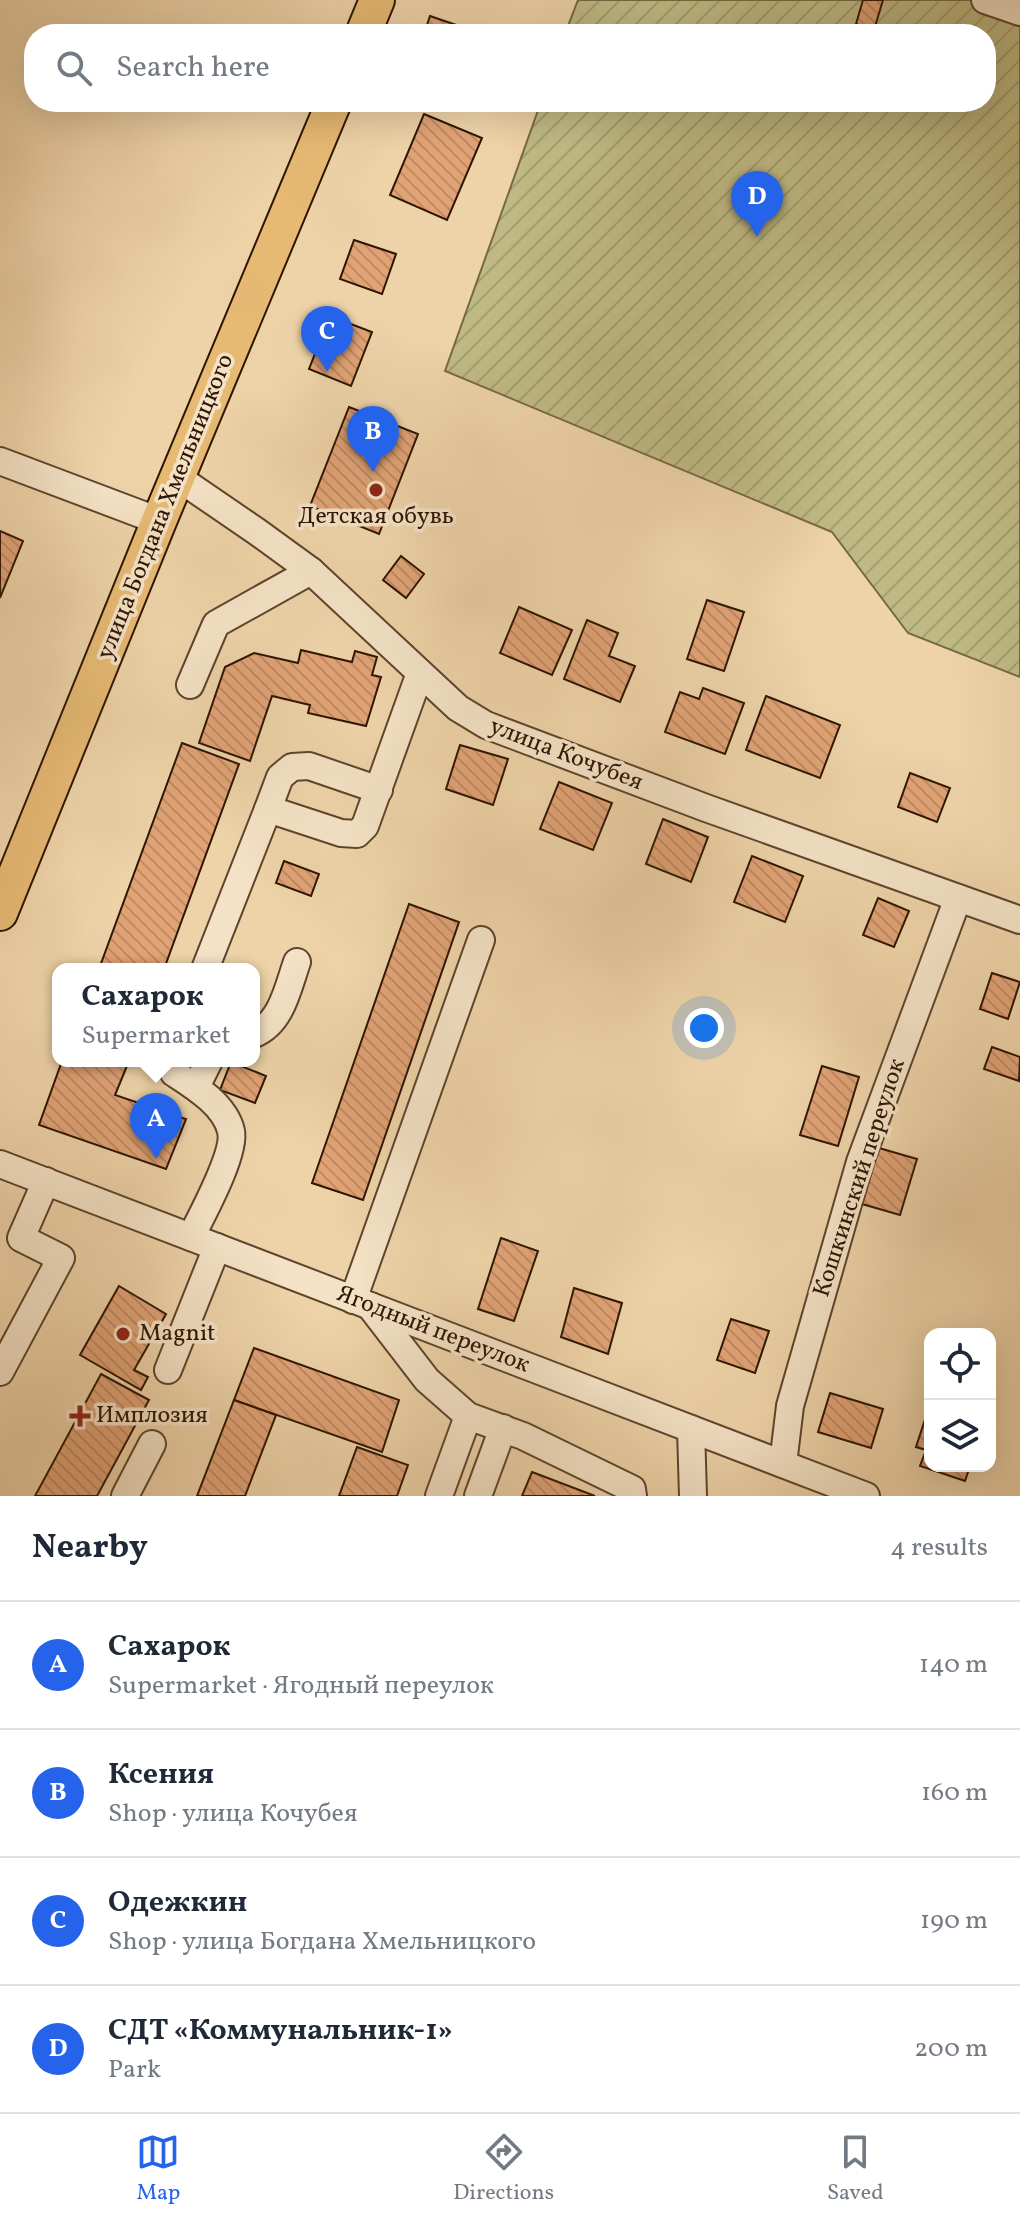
<!DOCTYPE html>
<html lang="en">
<head>
<meta charset="utf-8">
<style>
	:root { --surface:#fff; --page:#f2f2f3; --text:#1f2937; --muted:#747a83; --line:#e0e1e3; --accent:#2563eb }
	body { margin:0; font-family:Vollkorn,serif; background:var(--page); color:var(--text) }
	.controls { position:absolute; right:24px; bottom:24px; display:grid; overflow:hidden; border-radius:16px; box-shadow:0 8px 32px #0002 }
	.controls button { width:72px; height:72px; display:grid; place-items:center; padding:0; border:0; border-bottom:2px solid var(--line); background:var(--surface); color:var(--text); font:40px sans-serif }
	.you { position:absolute; left:704px; top:1028px; width:28px; height:28px; margin:-20px; border:6px solid #fff; border-radius:50%; background:#1a73e8; box-shadow:0 0 0 12px #1a73e833 }
	.badge { display:grid; place-items:center; width:52px; height:52px; border-radius:50%; background:var(--accent); color:#fff; font-size:26px; font-weight:700 }
	.pin { position:absolute; translate:-50% -66px; filter:drop-shadow(0 2px 4px #0008) }
	.pin::after { content:''; position:absolute; top:42px; width:28px; height:24px; background:inherit; clip-path:polygon(0 0,100% 0,50% 100%) }
	.popup { position:absolute; left:52px; top:963px; width:208px; height:104px; box-sizing:border-box; display:grid; place-content:center; border-radius:16px; background:var(--surface); filter:drop-shadow(0 2px 6px #0005); font-size:26px; white-space:nowrap; color:var(--muted) }
	.popup b { font-size:30px; color:var(--text) }
	.popup::after { content:''; position:absolute; left:50%; top:100%; margin-left:-16px; border:16px solid transparent; border-top-color:var(--surface) }
	.list { margin:0; padding:0; list-style:none }
	h2 { display:flex; justify-content:space-between; align-items:center; height:104px; margin:0; padding:0 32px; font-size:34px }
	h2 small { font-size:26px; font-weight:400; color:var(--muted) }
	.list li { display:grid; grid-template-columns:52px 1fr auto; gap:24px; align-items:center; box-sizing:border-box; height:128px; padding:0 32px; border-top:2px solid var(--line) }
	.list b { display:block; font-size:30px; white-space:nowrap }
	.list p { margin:0; font-size:26px; white-space:nowrap; color:var(--muted) }
	.list em { font-size:26px; font-style:normal; color:var(--muted) }
	.icon { flex:none; width:44px; height:44px; fill:none; stroke:currentColor; stroke-width:2; stroke-linecap:round; stroke-linejoin:round }
	.map { position:relative; flex:none; width:1020px; height:1496px; overflow:hidden }
	.search { position:absolute; background:var(--surface); box-shadow:0 8px 32px #0002; left:24px; right:24px; top:24px; height:88px; display:flex; align-items:center; gap:20px; box-sizing:border-box; padding:0 28px; border-radius:32px; color:var(--muted); font-size:30px }
	.sheet { height:616px; background:var(--surface) }
	nav { display:flex; justify-content:space-around; align-items:center; box-sizing:border-box; height:112px; border-top:2px solid var(--line); background:var(--surface); font-size:22px; color:var(--muted) }
	nav a { display:grid; justify-items:center; gap:4px }
	nav .on { color:var(--accent) }
	.map>svg:first-child { display:block }
</style>
</head>
<body>
<div class="map">
<svg width="1020" height="1496" viewBox="0 0 1020 1496">
	<defs>
		<pattern id="garden-furrows" width="10" height="10" patternUnits="userSpaceOnUse" patternTransform="scale(2)"><rect width="10" height="10" fill="#bfba83"/><path d="M-1 1l2-2M0 10L10 0M9 11l2-2" fill="none" stroke="#a49f70"/></pattern>
		<pattern id="building-back-hatch" width="6" height="6" patternUnits="userSpaceOnUse" patternTransform="scale(2)"><rect width="6" height="6" fill="#e0a376"/><path d="M-1 5l2 2M0 0l6 6M5-1l2 2" fill="none" stroke="#c08b64"/></pattern>
	</defs>
	<rect width="100%" height="100%" fill="#eed3a8"/>
	<filter id="stains"><feTurbulence type="fractalNoise" baseFrequency=".0025" numOctaves="4"/><feColorMatrix values="0 0 0 0 .2 0 0 0 0 .09 0 0 0 0 .02 0 0 0 .5 -.17"/></filter>
	<radialGradient id="worn" r=".72"><stop offset=".6" stop-color="#630" stop-opacity="0"/><stop offset="1" stop-color="#630" stop-opacity=".3"/></radialGradient>
	<polygon fill="url(#garden-furrows)" stroke="#776844" stroke-width="2" points="578,0 1020,0 1020,677 908,633 832,532 445,371 541,102 986,102 986,34 565,34"/>
	<g fill="url(#building-back-hatch)" stroke="#2f1504" stroke-width="2">
		<polygon points="863,0 883,0 874,30 856,24"/>
		<polygon points="430,16 462,27 460,34 424,34"/>
		<polygon points="424,114 482,138 447,220 390,195"/>
		<polygon points="354,240 396,254 382,294 340,279"/>
		<polygon points="330,316 372,332 351,386 309,369"/>
		<polygon points="349,407 418,434 379,534 310,506"/>
		<polygon points="0,531 23,541 0,598"/>
		<polygon points="401,556 424,574 406,598 383,580"/>
		<polygon points="707,600 744,612 724,671 687,659"/>
		<polygon points="519,607 572,630 552,675 500,653"/>
		<polygon points="587,620 618,633 609,656 635,666 620,702 564,679"/>
		<polygon points="301,650 352,662 355,651 377,657 372,675 381,677 366,726 308,713 310,705 272,696 250,761 199,743 225,667 254,653 298,663"/>
		<polygon points="703,688 744,703 725,754 665,732 680,692 699,699"/>
		<polygon points="766,696 840,725 820,778 746,750"/>
		<polygon points="182,743 239,764 164,969 99,969"/>
		<polygon points="460,745 508,759 493,805 446,789"/>
		<polygon points="910,773 950,788 937,822 898,807"/>
		<polygon points="559,782 612,803 593,850 540,829"/>
		<polygon points="663,819 708,837 691,882 646,864"/>
		<polygon points="752,856 803,876 785,922 734,902"/>
		<polygon points="284,861 319,874 311,896 276,883"/>
		<polygon points="878,898 909,911 894,947 863,935"/>
		<polygon points="409,904 459,922 363,1200 312,1183"/>
		<polygon points="992,973 1020,982 1008,1019 980,1009"/>
		<polygon points="992,1047 1020,1057 1019,1081 984,1069"/>
		<polygon points="62,1061 129,1061 115,1095 186,1119 166,1169 39,1125"/>
		<polygon points="231,1062 266,1076 255,1103 220,1090"/>
		<polygon points="822,1066 859,1077 838,1146 800,1135"/>
		<polygon points="879,1148 917,1159 900,1215 862,1204"/>
		<polygon points="501,1238 538,1251 514,1321 478,1309"/>
		<polygon points="119,1286 166,1314 134,1370 148,1377 141,1390 80,1355"/>
		<polygon points="574,1288 622,1303 608,1354 561,1337"/>
		<polygon points="731,1319 769,1331 755,1373 717,1360"/>
		<polygon points="254,1348 399,1400 382,1452 234,1400"/>
		<polygon points="101,1374 149,1400 97,1496 35,1496"/>
		<polygon points="830,1393 883,1409 871,1448 818,1432"/>
		<polygon points="234,1400 276,1415 245,1496 197,1496"/>
		<polygon points="930,1404 930,1466 970,1466 965,1481 920,1466 926,1450 916,1447"/>
		<polygon points="357,1447 408,1465 397,1496 339,1496"/>
		<polygon points="532,1472 595,1496 522,1496"/>
	</g>
	<g fill="none" stroke-linecap="round" stroke-linejoin="round">
		<g stroke="#5f442d" stroke-width="30">
			<g id="minor">
				<polyline points="985,0 1020,12"/>
				<polyline points="0,461 159,521"/>
				<polyline points="177,477 256,531 311,571 458,708 486,725 706,808 1020,920"/>
				<polyline points="190,685 216,624 311,571"/>
				<polyline points="268,809 280,777 292,767 309,766 379,790"/>
				<polyline points="205,969 268,809 341,833 357,834 365,826 420,673"/>
				<path d="M 254,1034 C 282,1023 288,987 297,962"/>
				<path d="M 171,1061 L 174,1073 C 194,1086 225,1105 231,1131 C 236,1153 202,1215 191,1237"/>
				<polyline points="196,1087 209,1061"/>
				<polyline points="0,1164 866,1496"/>
				<polyline points="353,1300 481,940"/>
				<polyline points="370,1306 427,1380 468,1416 523,1436 632,1489 633,1496"/>
				<polyline points="168,1370 217,1247"/>
				<polyline points="0,1372 61,1258 21,1238 46,1181"/>
				<polyline points="691,1429 693,1496"/>
				<polyline points="783,1464 790,1406 860,1162 958,898"/>
				<polyline points="125,1496 152,1444"/>
				<polyline points="439,1496 468,1416"/>
				<polyline points="478,1496 503,1428"/>
			</g>
		</g>
		<g stroke="#2f1504" stroke-width="38">
			<g id="major">
				<polyline points="363,34 377,0"/>
				<polyline points="0,913 159,521 334,102"/>
			</g>
		</g>
		<use href="#minor" stroke="#f4e2c6" stroke-width="26"/>
		<use href="#major" stroke="#e7ba74" stroke-width="34"/>
	</g>
	<g fill="#8f2418" stroke="#f4e2c6" stroke-width="3">
		<circle cx="376" cy="490" r="8"/>
		<circle cx="123" cy="1334" r="8"/>
		<path d="M76 1404h8v8h8v8h-8v8h-8v-8h-8v-8h8z"/>
	</g>
	<g text-anchor="middle" dominant-baseline="central" stroke-width="7" stroke-linejoin="round" paint-order="stroke">
		<g font-size="24" fill="#2f1504" stroke="#f4e2c6">
			<text transform="translate(166 507) rotate(-68)">улица Богдана Хмельницкого</text>
			<text transform="translate(566 755) rotate(21)">улица Кочубея</text>
			<text transform="translate(860 1178) rotate(-72)">Кошкинский переулок</text>
			<text transform="translate(433 1330) rotate(21)">Ягодный переулок</text>
		</g>
		<g font-size="24" fill="#2f1504" stroke="#f4e2c6" text-anchor="start">
			<text x="376" y="517" text-anchor="middle">Детская обувь</text>
			<text x="139" y="1334">Magnit</text>
			<text x="96" y="1416">Имплозия</text>
		</g>
	</g>
	<rect width="100%" height="100%" filter="url(#stains)"/>
	<rect width="100%" height="100%" fill="url(#worn)"/>
</svg>
<div class="controls">
<button><svg class="icon" aria-label="locate" viewBox="0 0 24 24"><circle cx="12" cy="12" r="6"/><path d="M12 2v4M12 18v4M2 12h4M18 12h4"/></svg></button>
<button><svg class="icon" aria-label="layers" viewBox="0 0 24 24"><path d="M12 4l9 5-9 5-9-5zM3 14l9 5 9-5"/></svg></button>
</div>
<div class="you"></div>
<div class="pin badge" style="left:156px;top:1159px">A</div>
<div class="popup"><b>Сахарок</b>Supermarket</div>
<div class="pin badge" style="left:373px;top:472px">B</div>
<div class="pin badge" style="left:327px;top:372px">C</div>
<div class="pin badge" style="left:757px;top:237px">D</div>
<div class="search"><svg class="icon" aria-label="search" viewBox="0 0 24 24"><circle cx="10" cy="10" r="6"/><path d="M15 15l6 6"/></svg>Search here</div>
</div>
<section class="sheet">
<h2>Nearby<small>4 results</small></h2>
<ul class="list">
<li><span class="badge">A</span><div><b>Сахарок</b><p>Supermarket · Ягодный переулок</p></div><em>140 m</em></li>
<li><span class="badge">B</span><div><b>Ксения</b><p>Shop · улица Кочубея</p></div><em>160 m</em></li>
<li><span class="badge">C</span><div><b>Одежкин</b><p>Shop · улица Богдана Хмельницкого</p></div><em>190 m</em></li>
<li><span class="badge">D</span><div><b>СДТ «Коммунальник-1»</b><p>Park</p></div><em>200 m</em></li>
</ul>
</section>
<nav>
<a class="on"><svg class="icon" aria-label="map" viewBox="0 0 24 24"><path d="M3 6l6-2 6 2 6-2v14l-6 2-6-2-6 2zM9 4v14M15 6v14"/></svg>Map</a>
<a><svg class="icon" aria-label="directions" viewBox="0 0 24 24"><path d="M12 3l9 9-9 9-9-9zM9 14v-3h6M13 9l2 2-2 2"/></svg>Directions</a>
<a><svg class="icon" aria-label="saved" viewBox="0 0 24 24"><path d="M7 4h10v16l-5-4-5 4z"/></svg>Saved</a>
</nav>
</body>
</html>
